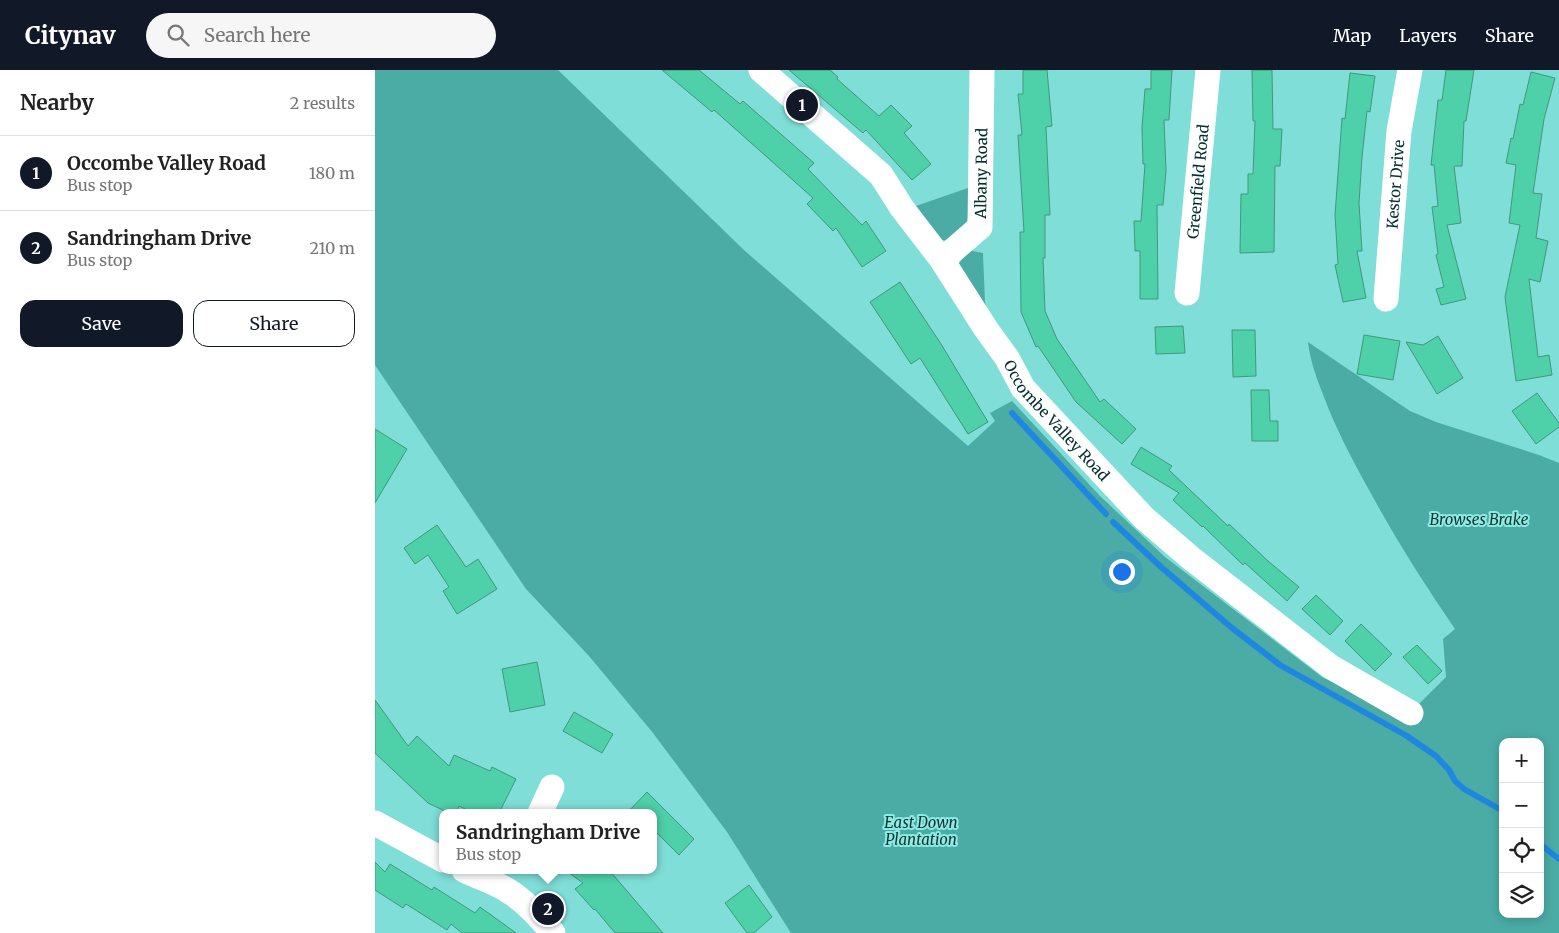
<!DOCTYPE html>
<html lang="en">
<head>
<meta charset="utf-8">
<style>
	:root { --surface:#fff; --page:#f6f6f6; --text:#222; --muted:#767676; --line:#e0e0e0; --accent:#111827 }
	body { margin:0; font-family:Merriweather,serif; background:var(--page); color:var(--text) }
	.controls { position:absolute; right:15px; bottom:15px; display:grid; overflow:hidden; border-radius:10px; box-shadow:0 2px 12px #0003 }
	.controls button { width:45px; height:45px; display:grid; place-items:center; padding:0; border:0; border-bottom:1px solid var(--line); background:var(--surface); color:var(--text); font:25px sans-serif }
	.you { position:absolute; left:746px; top:501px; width:18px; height:18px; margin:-12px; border:4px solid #fff; border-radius:50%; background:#1a73e8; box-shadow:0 0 0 8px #1a73e833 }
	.badge { display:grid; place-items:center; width:32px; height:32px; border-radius:50%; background:var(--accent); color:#fff; font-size:16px; font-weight:700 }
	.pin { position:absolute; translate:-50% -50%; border:2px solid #fff; box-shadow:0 1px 5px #0006 }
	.popup { position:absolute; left:64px; top:739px; width:218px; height:65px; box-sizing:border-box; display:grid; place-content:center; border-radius:10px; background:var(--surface); filter:drop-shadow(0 1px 4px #0005); font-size:16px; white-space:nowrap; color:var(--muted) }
	.popup b { font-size:19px; color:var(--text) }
	.popup::after { content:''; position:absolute; left:50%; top:100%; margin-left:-10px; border:10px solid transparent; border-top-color:var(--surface) }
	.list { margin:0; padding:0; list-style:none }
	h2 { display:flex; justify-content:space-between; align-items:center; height:65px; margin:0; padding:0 20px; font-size:21px }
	h2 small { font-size:16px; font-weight:400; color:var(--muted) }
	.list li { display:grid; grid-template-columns:32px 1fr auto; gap:15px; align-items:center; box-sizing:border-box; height:75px; padding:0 20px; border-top:1px solid var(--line) }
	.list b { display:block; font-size:19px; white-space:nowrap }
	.list p { margin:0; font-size:16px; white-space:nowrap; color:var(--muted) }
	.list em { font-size:16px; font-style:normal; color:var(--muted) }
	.actions { display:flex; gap:10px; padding:15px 20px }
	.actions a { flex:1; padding:11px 0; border:1px solid var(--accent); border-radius:15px; text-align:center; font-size:18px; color:var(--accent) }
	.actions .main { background:var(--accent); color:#fff }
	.icon { flex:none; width:28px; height:28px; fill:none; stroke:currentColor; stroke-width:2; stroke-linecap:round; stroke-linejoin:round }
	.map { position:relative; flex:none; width:1184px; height:863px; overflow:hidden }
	header { display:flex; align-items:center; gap:30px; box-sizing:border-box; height:70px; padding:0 25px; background:var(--accent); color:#fff }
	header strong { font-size:24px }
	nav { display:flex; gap:28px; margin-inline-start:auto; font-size:18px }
	.search { width:350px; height:45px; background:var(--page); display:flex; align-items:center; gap:12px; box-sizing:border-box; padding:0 18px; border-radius:28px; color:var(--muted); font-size:19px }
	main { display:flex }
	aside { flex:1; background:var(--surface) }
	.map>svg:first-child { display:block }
</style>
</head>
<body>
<header>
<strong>Citynav</strong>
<div class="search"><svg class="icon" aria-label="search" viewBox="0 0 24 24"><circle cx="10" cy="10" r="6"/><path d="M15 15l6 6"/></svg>Search here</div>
<nav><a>Map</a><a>Layers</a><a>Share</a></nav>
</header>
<main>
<aside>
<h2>Nearby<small>2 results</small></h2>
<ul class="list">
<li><span class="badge">1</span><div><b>Occombe Valley Road</b><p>Bus stop</p></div><em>180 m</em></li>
<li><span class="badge">2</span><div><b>Sandringham Drive</b><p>Bus stop</p></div><em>210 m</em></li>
</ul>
<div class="actions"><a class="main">Save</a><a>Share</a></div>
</aside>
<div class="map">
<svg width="1184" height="863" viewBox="0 0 1184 863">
	<rect width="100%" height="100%" fill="#7fded8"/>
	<g fill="#4baca6" fill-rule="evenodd">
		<path d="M 0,0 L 183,0 L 370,181 L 593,376 L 620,351 L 615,343 L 637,331 L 725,426 L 790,487 L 947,607 L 1031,647 L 1071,607 L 1068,569 L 1080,559 C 1049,514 1020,468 994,420 C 977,389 961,359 949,327 C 942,309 935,291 933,272 L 1035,341 L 1061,352 L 1164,385 L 1184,393 L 1184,863 L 416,863 L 352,762 L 278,663 L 214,586 L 151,519 L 0,295 ZM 1128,672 L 1165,672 L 1165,844 L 1128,844 Z"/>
		<polygon points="593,118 593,147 590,158 575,171 566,170 538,137"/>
		<polygon points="592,180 608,183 610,232 613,244 584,194"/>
	</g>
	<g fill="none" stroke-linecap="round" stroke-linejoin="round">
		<g stroke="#1f87df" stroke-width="6">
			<polyline points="637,343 731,444"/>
			<polyline points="738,452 786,497 857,558 905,595 1032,666 1061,686 1074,700 1080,711 1089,719 1128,741"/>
			<polyline points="1165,774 1184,789"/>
		</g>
	</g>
	<g fill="#4ed0a9" stroke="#44977d">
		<polygon points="287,0 324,0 365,34 368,31 439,93 433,99 487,155 491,151 511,181 487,197 461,158 458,161 432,134 438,128 339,40 337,42"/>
		<polygon points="414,0 455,0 463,7 462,9 504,46 516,35 537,56 529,63 556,94 537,110 491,60 488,63"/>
		<polygon points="648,0 672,0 677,56 671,57 675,145 670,145 670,188 668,188 670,241 682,269 725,332 729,329 761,359 747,374 701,332 663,276 661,277 646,242 645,162 649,162 643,65 647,65 643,24 648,24"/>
		<polygon points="776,0 797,0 794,50 789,50 791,101 788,135 782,135 783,229 765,229 765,181 760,181 759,151 766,151 770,94 768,94 767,57 770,19 776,19"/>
		<polygon points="877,0 897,0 898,59 907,59 905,96 900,96 899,182 865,183 866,124 873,124 873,104 878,104 880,51 878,51"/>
		<polygon points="1071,0 1099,0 1091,51 1089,51 1087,96 1079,96 1086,153 1072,155 1091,229 1066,235 1061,219 1069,217 1061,185 1063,184 1057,137 1063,136 1059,95 1056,95 1063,30 1067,30"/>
		<polygon points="1156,2 1180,8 1169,49 1158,123 1167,124 1161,168 1173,171 1165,212 1154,209 1163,287 1174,285 1177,305 1141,311 1130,227 1145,155 1134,153 1141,95 1131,93 1136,68 1138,69 1145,34 1148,35"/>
		<polygon points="975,3 1000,6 995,42 992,41 987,87 984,133 987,181 982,181 991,228 968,232 960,195 963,194 960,145 967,48 970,49"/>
		<polygon points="525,212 566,274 613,352 593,364 545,288 536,294 495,232"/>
		<polygon points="808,256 810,283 781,284 780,257"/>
		<polygon points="857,260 880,260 881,306 858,307"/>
		<polygon points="989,265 1025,271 1018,310 982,304"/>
		<polygon points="1063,266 1088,308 1062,324 1031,272 1048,275"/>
		<polygon points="876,320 894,320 895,351 903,351 903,371 877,371"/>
		<polygon points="1162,323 1184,353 1184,357 1161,374 1137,341"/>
		<polygon points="0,359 32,379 0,433"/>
		<polygon points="766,377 797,396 794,400 853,456 854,454 893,491 924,517 912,531 870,493 868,495 828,456 827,457 798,430 804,423 756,394"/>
		<polygon points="62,455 91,497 103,489 122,519 82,544 68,521 74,517 53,485 40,494 29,478"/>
		<polygon points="941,525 968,551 955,565 927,539"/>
		<polygon points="986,554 1017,584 1000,601 970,571"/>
		<polygon points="1042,575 1067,601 1053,614 1028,587"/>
		<polygon points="162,592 170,635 135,642 127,599"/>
		<polygon points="0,630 33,676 42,666 74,696 79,685 115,701 117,697 141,709 124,743 98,743 84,736 81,743 74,743 53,733 0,683"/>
		<polygon points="199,642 238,664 227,683 188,661"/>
		<polygon points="272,722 319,769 304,785 278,759 278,743 252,743"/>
		<polygon points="0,792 10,802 15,794 57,820 59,817 100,843 105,837 141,863 87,863 76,854 72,860 31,834 28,838 0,820"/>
		<polygon points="190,800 234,800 288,863 240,863 220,839 219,840 200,819 208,813"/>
		<polygon points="374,815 397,847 379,863 372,863 350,833"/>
	</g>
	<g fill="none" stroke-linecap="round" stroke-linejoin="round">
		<g stroke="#fff" stroke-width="25">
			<path id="s1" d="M 386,0 L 506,105 L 527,138 L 567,190 L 611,259 L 632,288 L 648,318 L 769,448 L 817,489 L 956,597 L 1036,643"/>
			<path id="s2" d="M 567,190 L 605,157 L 607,0"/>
			<path id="s3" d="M 812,223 L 833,0"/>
			<path id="s4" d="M 1011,229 L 1024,61 L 1035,0"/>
			<polyline points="165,743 177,717"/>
			<polyline points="0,753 68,790"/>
			<path d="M 89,800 C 103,807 119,812 132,820 C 150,831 164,847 178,863"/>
		</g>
	</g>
	<g text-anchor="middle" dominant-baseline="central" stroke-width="4" stroke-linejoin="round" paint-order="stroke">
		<g font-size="15" fill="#022e2c" stroke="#8cece5">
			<text stroke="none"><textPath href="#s2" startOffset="104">Albany Road</textPath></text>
			<text stroke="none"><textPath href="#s3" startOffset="112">Greenfield Road</textPath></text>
			<text stroke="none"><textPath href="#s4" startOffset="115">Kestor Drive</textPath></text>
			<text stroke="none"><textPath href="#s1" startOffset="462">Occombe Valley Road</textPath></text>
		</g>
		<g font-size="15" font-style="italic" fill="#123230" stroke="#8cece5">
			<text x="1104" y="449">Browses Brake</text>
			<text x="546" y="752">East Down<tspan x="546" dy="17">Plantation</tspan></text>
		</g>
	</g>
</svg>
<div class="controls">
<button>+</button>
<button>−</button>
<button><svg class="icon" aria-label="locate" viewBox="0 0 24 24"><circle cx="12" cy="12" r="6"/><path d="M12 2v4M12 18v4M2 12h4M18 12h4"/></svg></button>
<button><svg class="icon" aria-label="layers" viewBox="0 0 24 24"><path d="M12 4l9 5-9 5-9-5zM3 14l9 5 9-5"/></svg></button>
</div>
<div class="you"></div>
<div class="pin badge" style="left:427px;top:35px">1</div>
<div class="pin badge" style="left:173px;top:839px">2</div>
<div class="popup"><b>Sandringham Drive</b>Bus stop</div>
</div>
</main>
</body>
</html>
